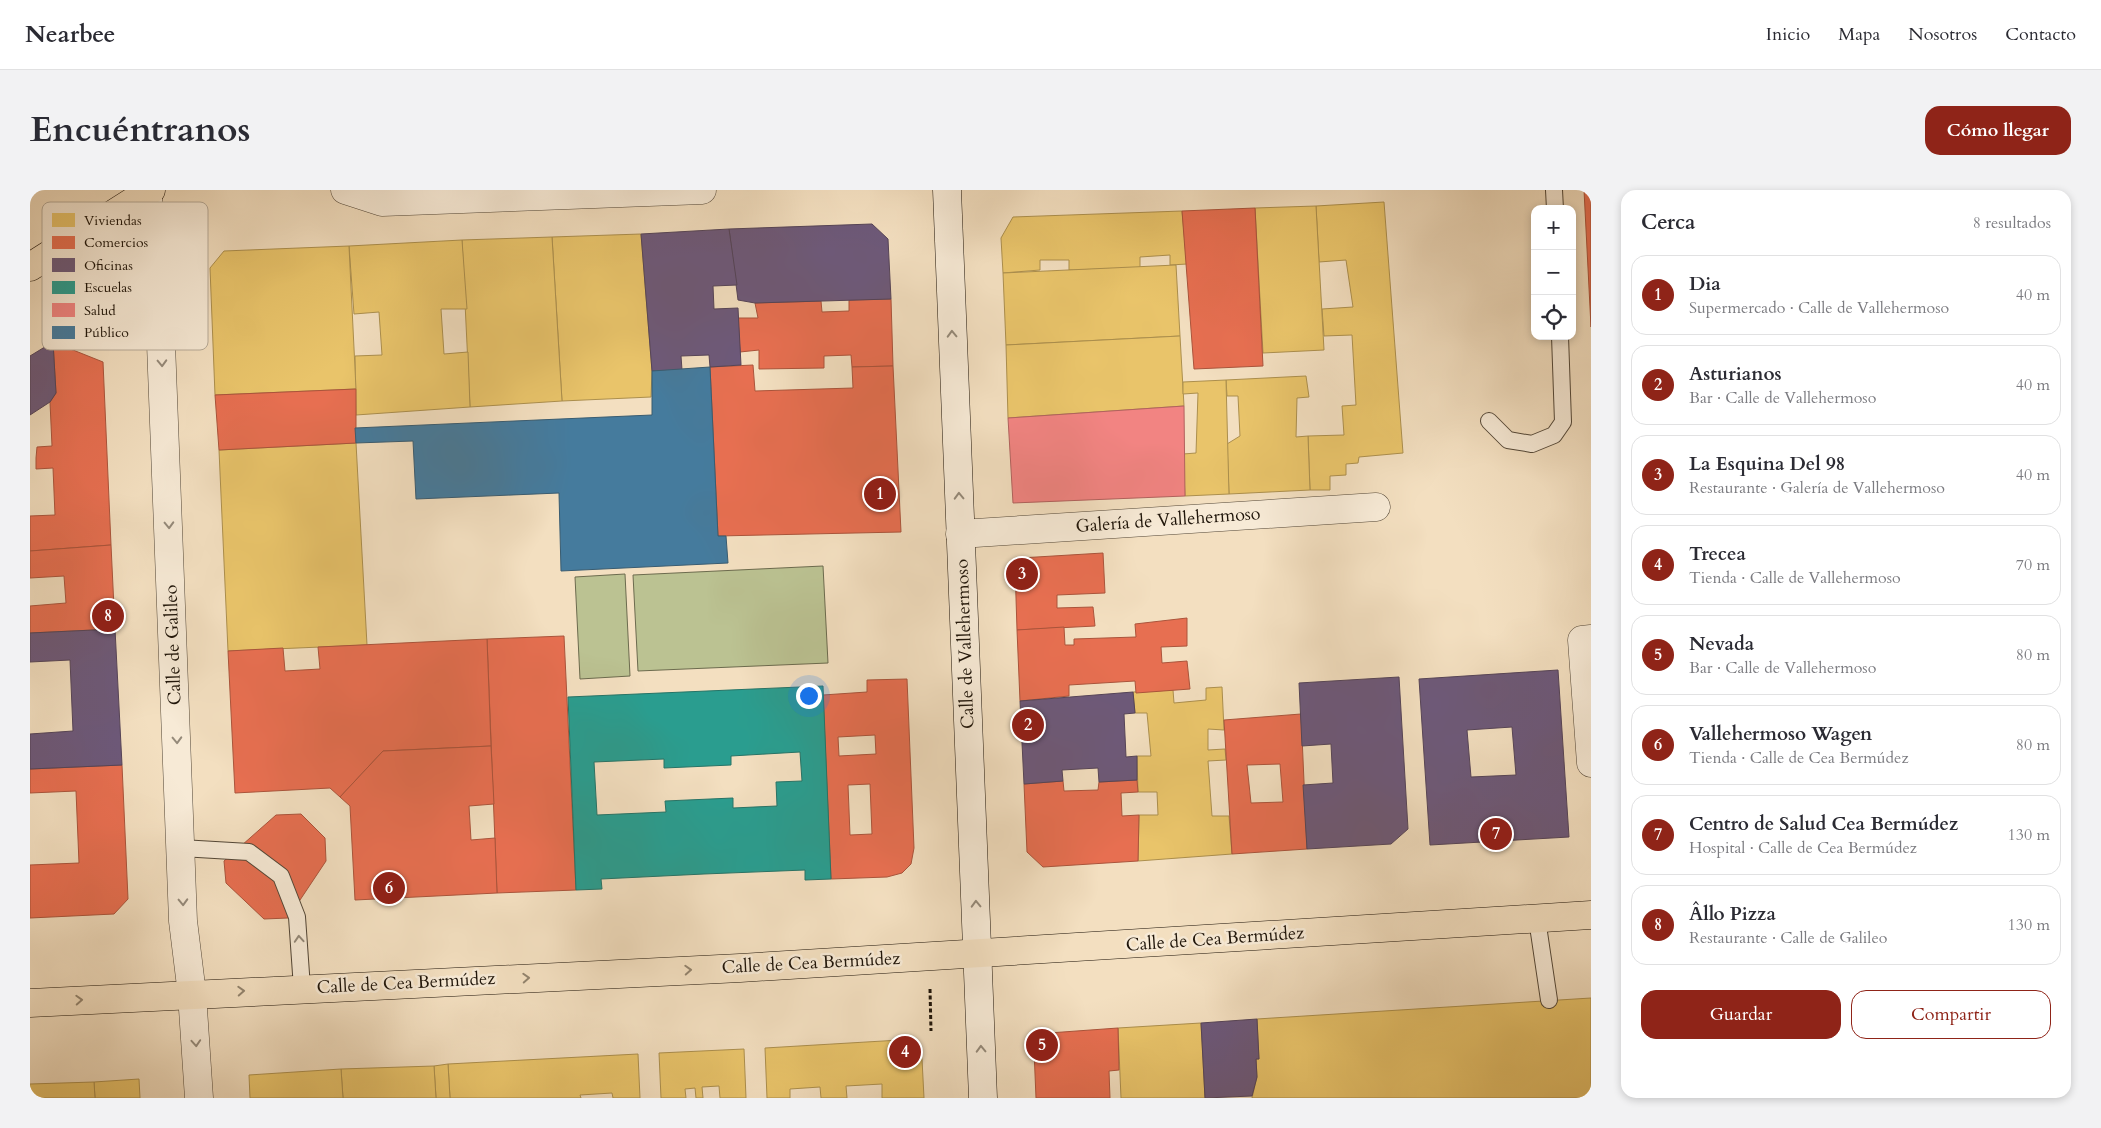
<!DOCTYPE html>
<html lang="es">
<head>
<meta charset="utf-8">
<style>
	:root { --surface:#fff; --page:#f2f2f3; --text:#2b2b33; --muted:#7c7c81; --line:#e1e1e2; --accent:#8f2418 }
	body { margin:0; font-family:Cardo,serif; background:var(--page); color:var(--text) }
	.controls { position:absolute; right:15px; top:15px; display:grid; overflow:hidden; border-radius:10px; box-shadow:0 2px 8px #0003 }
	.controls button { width:45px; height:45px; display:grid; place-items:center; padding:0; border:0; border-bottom:1px solid var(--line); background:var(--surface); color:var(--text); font:25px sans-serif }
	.you { position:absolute; left:778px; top:505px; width:18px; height:18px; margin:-12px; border:4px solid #fff; border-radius:50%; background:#1a73e8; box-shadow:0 0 0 8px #1a73e833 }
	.badge { display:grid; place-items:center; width:32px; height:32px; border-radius:50%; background:var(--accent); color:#fff; font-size:16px; font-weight:700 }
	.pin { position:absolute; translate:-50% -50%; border:2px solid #fff; box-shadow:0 1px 5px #0006 }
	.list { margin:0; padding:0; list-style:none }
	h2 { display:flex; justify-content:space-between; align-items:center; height:65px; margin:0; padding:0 20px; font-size:21px }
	h2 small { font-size:16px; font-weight:400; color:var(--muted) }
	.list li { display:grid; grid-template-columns:32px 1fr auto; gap:15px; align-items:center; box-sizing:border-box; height:80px; margin:0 10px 10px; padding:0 10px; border:1px solid var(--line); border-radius:15px }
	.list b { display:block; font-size:19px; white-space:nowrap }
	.list p { margin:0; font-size:16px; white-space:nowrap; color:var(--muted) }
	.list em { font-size:16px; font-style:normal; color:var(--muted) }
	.actions { display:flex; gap:10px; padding:15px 20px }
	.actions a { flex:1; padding:11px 0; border:1px solid var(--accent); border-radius:15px; text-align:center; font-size:18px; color:var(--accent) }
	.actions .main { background:var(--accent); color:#fff }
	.icon { flex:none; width:28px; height:28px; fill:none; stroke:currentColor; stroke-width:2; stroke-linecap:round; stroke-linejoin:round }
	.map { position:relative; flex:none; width:1561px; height:908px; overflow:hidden; border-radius:15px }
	header { display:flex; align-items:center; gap:30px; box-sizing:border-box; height:70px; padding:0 25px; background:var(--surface); border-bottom:1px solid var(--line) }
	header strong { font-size:24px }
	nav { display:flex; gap:28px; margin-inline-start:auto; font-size:18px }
	.intro { display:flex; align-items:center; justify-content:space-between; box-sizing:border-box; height:120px; padding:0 30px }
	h1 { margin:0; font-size:35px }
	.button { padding:12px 22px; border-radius:15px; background:var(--accent); color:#fff; font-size:18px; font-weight:700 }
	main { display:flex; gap:30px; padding:0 30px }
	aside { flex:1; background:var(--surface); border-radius:15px; box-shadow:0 2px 8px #0003 }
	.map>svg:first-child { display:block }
</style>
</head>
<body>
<header>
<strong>Nearbee</strong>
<nav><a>Inicio</a><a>Mapa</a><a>Nosotros</a><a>Contacto</a></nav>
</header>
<div class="intro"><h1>Encuéntranos</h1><a class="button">Cómo llegar</a></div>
<main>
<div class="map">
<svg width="1561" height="908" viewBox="0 0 1561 908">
	<rect width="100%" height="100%" fill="#f3dfc0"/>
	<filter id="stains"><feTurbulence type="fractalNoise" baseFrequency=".004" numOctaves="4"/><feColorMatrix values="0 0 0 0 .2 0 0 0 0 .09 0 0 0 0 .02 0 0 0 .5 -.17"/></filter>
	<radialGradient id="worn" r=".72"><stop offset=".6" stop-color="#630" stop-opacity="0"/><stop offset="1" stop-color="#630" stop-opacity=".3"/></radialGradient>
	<g fill="#bbc292" stroke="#6c6b4e">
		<polygon points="793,376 798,473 608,481 603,385"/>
		<polygon points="595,384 600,486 550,489 545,387"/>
	</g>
	<g fill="#e9c46a" stroke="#ac8f4d">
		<polygon points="1354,12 1373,263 1329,267 1328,273 1316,274 1316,285 1300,286 1300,300 1280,300 1278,246 1314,245 1312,216 1326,215 1322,145 1294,146 1292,119 1323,117 1316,70 1289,72 1286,16"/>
		<polygon points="1286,16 1294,160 1233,163 1225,18"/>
		<polygon points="1152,21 1157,74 1140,75 1140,65 1110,67 1110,78 1039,80 1039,70 1010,70 1010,80 973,83 971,48 983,27"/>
		<polygon points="611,44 622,181 621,207 532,211 522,47"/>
		<polygon points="522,47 532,211 440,217 432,50"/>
		<polygon points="432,50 437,119 411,119 414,164 438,162 440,217 326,225 325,166 352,165 349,122 324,124 319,56"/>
		<polygon points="319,56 326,199 185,205 180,78 194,61"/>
		<polygon points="1146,75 1150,146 976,155 973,83"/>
		<polygon points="1150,146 1154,216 978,228 976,155"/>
		<polygon points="1276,186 1279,207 1267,208 1266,247 1278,246 1280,300 1199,304 1197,254 1210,246 1208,206 1197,206 1196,190"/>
		<polygon points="1196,190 1199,304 1155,306 1153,264 1166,263 1168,203 1153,204 1153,192"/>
		<polygon points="326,253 337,455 198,461 189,260"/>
		<polygon points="1192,497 1194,540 1178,539 1178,560 1195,559 1196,570 1178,571 1182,626 1199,626 1202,664 1108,671 1109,625 1128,625 1127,602 1108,602 1107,566 1121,566 1117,523 1105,523 1103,502 1143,500 1144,513 1176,510 1176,498"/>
		<polygon points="1561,808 1561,908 1222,908 1227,887 1226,869 1229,869 1227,829"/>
		<polygon points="1171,833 1175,908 1091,908 1088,838"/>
		<polygon points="870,850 886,858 889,863 892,869 894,908 852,908 852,894 816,896 817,908 791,908 790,897 760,899 760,908 737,908 735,858"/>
		<polygon points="714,859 716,908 690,908 689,896 672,897 673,908 666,908 665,898 655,899 656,908 631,908 629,863"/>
		<polygon points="608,864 610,908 583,908 582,903 550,905 551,908 420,908 418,874"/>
		<polygon points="418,874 420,908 406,908 404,876"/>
		<polygon points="404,876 406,908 313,908 311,879"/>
		<polygon points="311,879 313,908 220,908 219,885"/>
		<polygon points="109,889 110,908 65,908 64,892"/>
		<polygon points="64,892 65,908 0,908 0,894"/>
	</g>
	<g fill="#e76f51" stroke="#ab543b" fill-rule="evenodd">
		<polygon points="1554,0 1561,0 1561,137"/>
		<polygon points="1225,18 1233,176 1164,179 1152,21"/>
		<polygon points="861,109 863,176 822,177 821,165 794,166 794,178 729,179 729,160 710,162 708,128 728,128 725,113 791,111 792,122 819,121 819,110"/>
		<polygon points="23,152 73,172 81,355 0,361 0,326 25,325 23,278 6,279 6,268 7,257 22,256 20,212 26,203"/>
		<polygon points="723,175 725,201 823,198 822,177 863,176 871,342 688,346 680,177"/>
		<polygon points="326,199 326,253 189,260 185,205"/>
		<polygon points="81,355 85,439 0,443 0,416 36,413 34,386 0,388 0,361"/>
		<polygon points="1073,363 1075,403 1027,405 1027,418 1063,417 1065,436 987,440 985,376 990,368"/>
		<polygon points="1157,428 1157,456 1131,457 1132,473 1157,471 1160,499 1106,503 1105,491 1039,495 1039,506 990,511 987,440 1034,437 1035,455 1044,455 1044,449 1106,447 1105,434"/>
		<polygon points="534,446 546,700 467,703 457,449"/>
		<polygon points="457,449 461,556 353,561 310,607 300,598 205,603 198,461 253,458 255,481 290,479 288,457"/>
		<path d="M 877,489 L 884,658 L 881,674 L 872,683 L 857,687 L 801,689 L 793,505 L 837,502 L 837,490 ZM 845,545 L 846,564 L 809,566 L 808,547 ZM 840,594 L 842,644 L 820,645 L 818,595 Z"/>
		<path d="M 1271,524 L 1277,659 L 1202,664 L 1194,530 ZM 1250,574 L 1253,612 L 1221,613 L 1217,575 Z"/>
		<polygon points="461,556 464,614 439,616 441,650 465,648 467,703 325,710 320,616 310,607 353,561"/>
		<polygon points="92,575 98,709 84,724 0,728 0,675 49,673 46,601 0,603 0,579"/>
		<polygon points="1107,590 1108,602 1091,603 1092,626 1109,625 1108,671 1013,677 997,662 994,594 1033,591 1034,601 1068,600 1069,592"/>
		<polygon points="271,624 295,648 296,671 258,728 234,729 196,693 194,671 246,625"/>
		<polygon points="1088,838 1089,880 1079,881 1080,908 1006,908 1004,860 1019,843"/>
	</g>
	<g fill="#6d597a" stroke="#554458" fill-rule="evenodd">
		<polygon points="842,34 858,49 861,109 725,113 708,110 699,39"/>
		<polygon points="699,39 707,95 683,96 684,119 708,118 711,175 680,177 679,165 651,166 652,180 622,181 611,44"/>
		<polygon points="23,152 26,203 20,212 0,225 0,166"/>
		<polygon points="85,439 92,575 0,579 0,544 43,541 40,470 0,472 0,443"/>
		<path d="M 1528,480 L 1539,647 L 1400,655 L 1389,489 ZM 1482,537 L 1486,585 L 1441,587 L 1437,540 Z"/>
		<polygon points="1369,487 1378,639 1361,654 1277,659 1273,595 1303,593 1301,554 1272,556 1269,493"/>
		<polygon points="1103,502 1105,523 1094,524 1096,567 1107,566 1107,590 1069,592 1068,578 1032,580 1033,591 994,594 990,511"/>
		<polygon points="1227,829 1229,869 1226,869 1227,887 1222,906 1175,908 1171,833"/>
	</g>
	<path fill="#2a9d8f" stroke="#267467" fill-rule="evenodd" d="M 793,496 L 801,689 L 775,690 L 775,680 L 674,684 L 571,689 L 572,699 L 546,700 L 538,507 ZM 770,562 L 772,591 L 746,592 L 747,616 L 703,618 L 703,608 L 635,611 L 636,622 L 567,625 L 564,572 L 634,569 L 634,578 L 701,575 L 701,566 Z"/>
	<polygon fill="#f28482" stroke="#b2625e" points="1154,216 1155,306 983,313 978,228"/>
	<polygon fill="#457b9d" stroke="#395c71" points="680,177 688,346 696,346 698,373 531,381 529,303 386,309 383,251 326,253 325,238 622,225 622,181"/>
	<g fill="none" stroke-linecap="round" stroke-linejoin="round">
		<g stroke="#534737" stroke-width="18">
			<g id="lane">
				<polyline points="1524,0 1525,19"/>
				<polyline points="1459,231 1478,250 1502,254 1524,245 1533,232 1530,146"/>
				<polyline points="151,658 219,662 251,686 267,727 272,798"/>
				<polyline points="1507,729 1519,810"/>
			</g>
		</g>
		<g stroke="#534737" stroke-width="29">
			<g id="street">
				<polyline points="315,0 352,12 672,0"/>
				<polyline points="117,3 128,75 153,731 162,804 169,908"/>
				<polyline points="930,344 1346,317"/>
				<polyline points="1561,449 1552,450 1561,573"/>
			</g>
		</g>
		<g stroke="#1e1409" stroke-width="29">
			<polyline id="secondary" points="917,0 953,908"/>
		</g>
		<g stroke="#1e1409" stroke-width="29">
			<g id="primary">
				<polyline points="0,77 121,0"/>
				<polyline points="0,813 710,778 1561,725"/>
			</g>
		</g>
		<polyline stroke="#1e1409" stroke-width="3" stroke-dasharray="4 2.5" stroke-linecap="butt" points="900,799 901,841"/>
		<use href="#lane" stroke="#f7ead6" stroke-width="16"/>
		<use href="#street" stroke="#f7ead6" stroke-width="28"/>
		<use href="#secondary" stroke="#f7ead6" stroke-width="28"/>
		<use href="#primary" stroke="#f3dfc0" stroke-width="28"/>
	</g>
	<defs><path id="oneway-chevron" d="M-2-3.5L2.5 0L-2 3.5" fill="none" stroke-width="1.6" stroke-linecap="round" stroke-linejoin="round" transform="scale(1.25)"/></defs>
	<g stroke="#958a7a">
		<use href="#oneway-chevron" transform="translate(922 144) rotate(-92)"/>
		<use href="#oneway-chevron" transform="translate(132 173) rotate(88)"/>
		<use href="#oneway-chevron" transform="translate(929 306) rotate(-92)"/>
		<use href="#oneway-chevron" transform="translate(139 335) rotate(88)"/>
		<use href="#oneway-chevron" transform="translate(147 550) rotate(88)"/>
		<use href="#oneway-chevron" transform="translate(153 712) rotate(88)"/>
		<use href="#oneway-chevron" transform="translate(946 714) rotate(-92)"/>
		<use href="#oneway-chevron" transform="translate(269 749) rotate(-94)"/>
		<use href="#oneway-chevron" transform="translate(166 853) rotate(86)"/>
		<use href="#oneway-chevron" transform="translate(951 859) rotate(-92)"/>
	</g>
	<g stroke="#93846e">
		<use href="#oneway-chevron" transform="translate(658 780) rotate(-3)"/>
		<use href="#oneway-chevron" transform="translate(496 788) rotate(-3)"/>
		<use href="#oneway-chevron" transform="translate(211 801) rotate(-3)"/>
		<use href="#oneway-chevron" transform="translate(49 810) rotate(-3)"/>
	</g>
	<g text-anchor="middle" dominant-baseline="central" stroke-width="5" stroke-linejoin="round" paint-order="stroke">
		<g font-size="18" fill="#1e1409" stroke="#f7ead6">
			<text transform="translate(1138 330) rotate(-4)">Galería de Vallehermoso</text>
			<text transform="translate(935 454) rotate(-92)">Calle de Vallehermoso</text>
			<text transform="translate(143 455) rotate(-92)">Calle de Galileo</text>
			<text transform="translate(1185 749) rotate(-4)">Calle de Cea Bermúdez</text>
			<text transform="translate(781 773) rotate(-3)">Calle de Cea Bermúdez</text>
			<text transform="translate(376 793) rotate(-3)">Calle de Cea Bermúdez</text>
		</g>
	</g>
	<rect x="12" y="12" width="166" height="148" rx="8" fill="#f7ead6" stroke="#b6aa98" stroke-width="1"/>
	<rect x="22" y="23" width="23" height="14" fill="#e9c46a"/>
	<rect x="22" y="46" width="23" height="13" fill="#e76f51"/>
	<rect x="22" y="68" width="23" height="14" fill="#6d597a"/>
	<rect x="22" y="91" width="23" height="13" fill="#2a9d8f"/>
	<rect x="22" y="113" width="23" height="14" fill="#f28482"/>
	<rect x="22" y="136" width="23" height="13" fill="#457b9d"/>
	<g font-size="14" fill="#1e1409">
		<text x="54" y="35">Viviendas</text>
		<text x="54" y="57">Comercios</text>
		<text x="54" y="80">Oficinas</text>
		<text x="54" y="102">Escuelas</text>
		<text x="54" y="125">Salud</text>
		<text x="54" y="147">Público</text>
	</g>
	<rect width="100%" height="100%" filter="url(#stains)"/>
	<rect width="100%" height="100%" fill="url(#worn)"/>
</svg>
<div class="controls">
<button>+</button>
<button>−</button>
<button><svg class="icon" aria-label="locate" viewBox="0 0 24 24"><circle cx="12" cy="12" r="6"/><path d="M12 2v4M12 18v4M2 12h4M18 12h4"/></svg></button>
</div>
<div class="you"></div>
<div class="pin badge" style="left:850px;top:304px">1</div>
<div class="pin badge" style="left:998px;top:535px">2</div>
<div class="pin badge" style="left:992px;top:384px">3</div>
<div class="pin badge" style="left:875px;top:862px">4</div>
<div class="pin badge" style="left:1012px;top:855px">5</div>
<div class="pin badge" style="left:359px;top:698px">6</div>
<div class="pin badge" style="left:1466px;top:644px">7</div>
<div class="pin badge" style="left:78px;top:426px">8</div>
</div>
<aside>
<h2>Cerca<small>8 resultados</small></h2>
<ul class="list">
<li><span class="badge">1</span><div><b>Dia</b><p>Supermercado · Calle de Vallehermoso</p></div><em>40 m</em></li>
<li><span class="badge">2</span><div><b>Asturianos</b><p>Bar · Calle de Vallehermoso</p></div><em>40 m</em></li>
<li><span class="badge">3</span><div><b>La Esquina Del 98</b><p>Restaurante · Galería de Vallehermoso</p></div><em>40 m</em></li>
<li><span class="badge">4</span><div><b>Trecea</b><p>Tienda · Calle de Vallehermoso</p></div><em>70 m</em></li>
<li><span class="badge">5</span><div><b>Nevada</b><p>Bar · Calle de Vallehermoso</p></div><em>80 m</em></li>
<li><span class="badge">6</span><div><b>Vallehermoso Wagen</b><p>Tienda · Calle de Cea Bermúdez</p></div><em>80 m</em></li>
<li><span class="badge">7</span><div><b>Centro de Salud Cea Bermúdez</b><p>Hospital · Calle de Cea Bermúdez</p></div><em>130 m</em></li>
<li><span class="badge">8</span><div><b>Âllo Pizza</b><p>Restaurante · Calle de Galileo</p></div><em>130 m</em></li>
</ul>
<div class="actions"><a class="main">Guardar</a><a>Compartir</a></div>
</aside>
</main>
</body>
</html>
